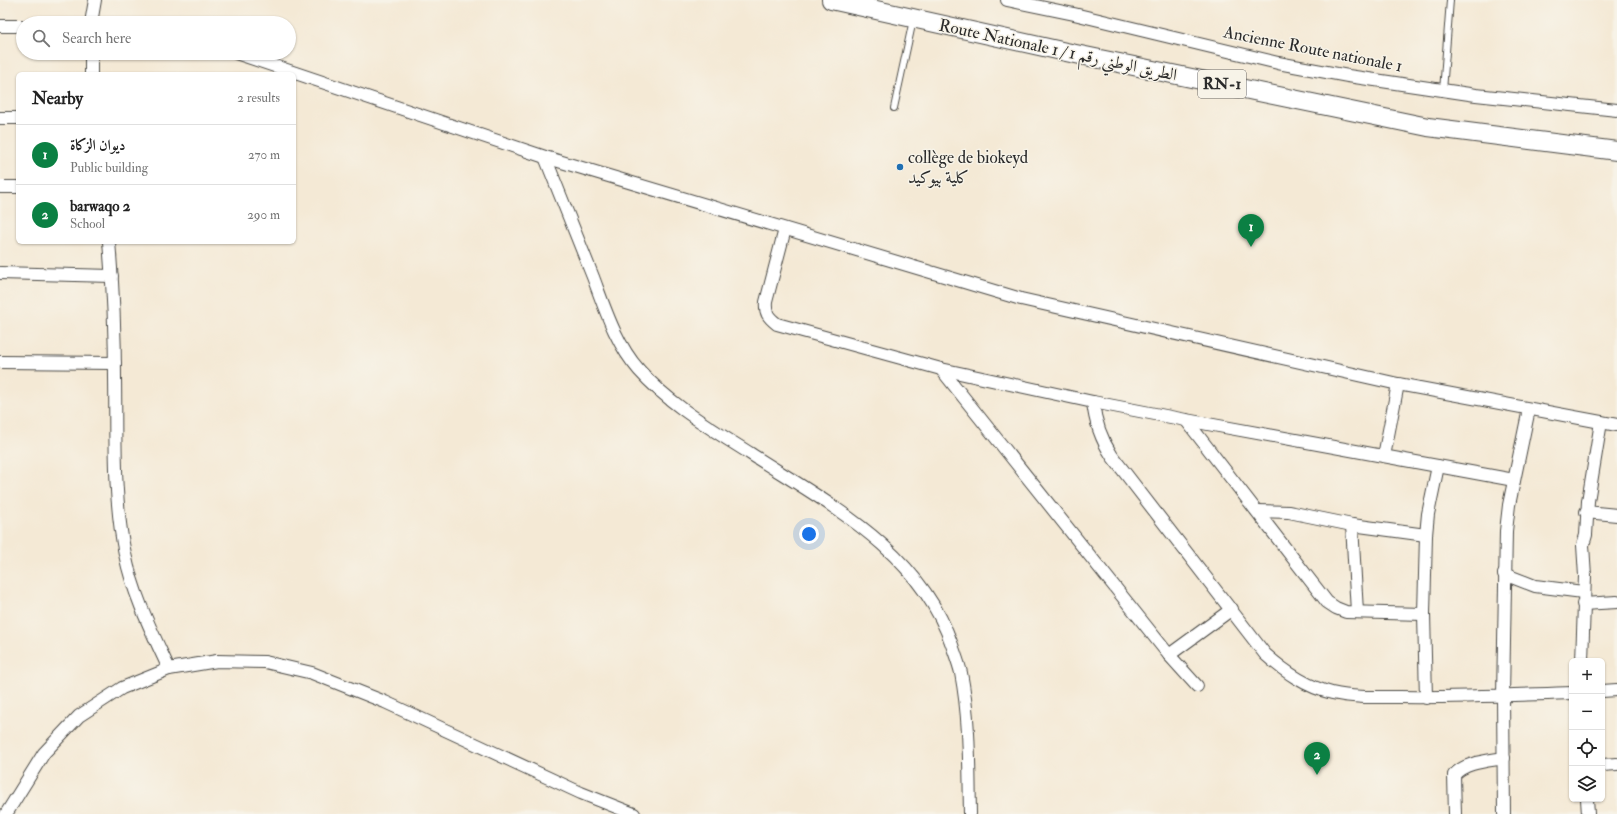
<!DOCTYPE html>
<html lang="en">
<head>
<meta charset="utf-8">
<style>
	:root { --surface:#fff; --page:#f6f6f6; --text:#222; --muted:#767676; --line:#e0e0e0; --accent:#0b8043 }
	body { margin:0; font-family:"IM FELL Double Pica",Amiri,serif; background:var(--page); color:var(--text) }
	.controls { position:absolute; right:12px; bottom:12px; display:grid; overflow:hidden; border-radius:6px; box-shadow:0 1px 3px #0004 }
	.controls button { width:36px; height:36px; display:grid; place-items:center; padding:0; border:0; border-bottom:1px solid var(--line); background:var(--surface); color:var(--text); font:20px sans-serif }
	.you { position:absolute; left:809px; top:534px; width:14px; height:14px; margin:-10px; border:3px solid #fff; border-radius:50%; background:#1a73e8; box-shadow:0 0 0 6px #1a73e833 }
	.badge { display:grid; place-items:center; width:26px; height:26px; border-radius:50%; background:var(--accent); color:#fff; font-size:13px; font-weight:700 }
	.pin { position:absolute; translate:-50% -33px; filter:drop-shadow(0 1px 2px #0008) }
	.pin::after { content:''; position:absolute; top:21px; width:14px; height:12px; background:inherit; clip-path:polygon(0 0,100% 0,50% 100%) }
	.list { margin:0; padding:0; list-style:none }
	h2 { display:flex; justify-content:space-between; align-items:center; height:52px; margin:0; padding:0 16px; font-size:17px }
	h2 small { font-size:13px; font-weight:400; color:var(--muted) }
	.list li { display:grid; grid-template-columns:26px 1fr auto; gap:12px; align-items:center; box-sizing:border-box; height:60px; padding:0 16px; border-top:1px solid var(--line) }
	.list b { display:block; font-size:15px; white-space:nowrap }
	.list p { margin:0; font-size:13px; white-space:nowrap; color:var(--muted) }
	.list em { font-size:13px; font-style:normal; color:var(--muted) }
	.icon { flex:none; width:22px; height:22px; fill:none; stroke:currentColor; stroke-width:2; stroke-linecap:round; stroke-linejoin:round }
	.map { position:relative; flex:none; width:1617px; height:814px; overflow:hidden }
	.search { position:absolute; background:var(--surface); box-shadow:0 1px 3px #0004; left:16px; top:16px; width:280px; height:44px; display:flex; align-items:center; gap:10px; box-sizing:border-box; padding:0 14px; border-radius:22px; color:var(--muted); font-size:15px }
	.panel { position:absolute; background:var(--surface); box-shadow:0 1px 3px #0004; left:16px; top:72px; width:280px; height:172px; border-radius:6px }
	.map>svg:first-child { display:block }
</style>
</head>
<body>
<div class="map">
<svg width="1617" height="814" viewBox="0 0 1617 814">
	<rect width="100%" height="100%" fill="#f7f3e8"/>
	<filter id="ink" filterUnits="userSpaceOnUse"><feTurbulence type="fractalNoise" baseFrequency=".025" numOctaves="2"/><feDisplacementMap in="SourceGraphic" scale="8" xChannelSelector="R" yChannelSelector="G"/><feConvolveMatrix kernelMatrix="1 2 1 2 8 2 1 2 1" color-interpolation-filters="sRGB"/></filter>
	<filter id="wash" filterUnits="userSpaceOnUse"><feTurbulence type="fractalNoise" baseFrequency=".012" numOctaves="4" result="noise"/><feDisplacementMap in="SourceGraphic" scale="16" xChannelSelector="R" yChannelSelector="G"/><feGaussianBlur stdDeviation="0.9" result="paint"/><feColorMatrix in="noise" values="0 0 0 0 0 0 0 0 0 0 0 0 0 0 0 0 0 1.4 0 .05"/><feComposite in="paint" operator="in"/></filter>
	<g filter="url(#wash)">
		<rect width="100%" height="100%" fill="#f4e9d5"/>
	</g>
	<g filter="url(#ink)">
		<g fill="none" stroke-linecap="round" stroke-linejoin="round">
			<g stroke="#494844" stroke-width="8">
				<g id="service">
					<polyline points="1443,91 1450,0"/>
					<polyline points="894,108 913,20"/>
				</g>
			</g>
			<g stroke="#494844" stroke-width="14">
				<g id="minor">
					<polyline points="1007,0 1074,14 1278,63 1348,76 1476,95 1617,110"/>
					<polyline points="91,23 95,0"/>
					<polyline points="0,26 23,26"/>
					<polyline points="91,53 91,74"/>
					<polyline points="236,53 545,157 1021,299 1398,384 1617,425"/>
					<polyline points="0,118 18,118"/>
					<path d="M 545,157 C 561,197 577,237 593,277 C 605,309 616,344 639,370 C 670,405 712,429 751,454 C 830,505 920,551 952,645 C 955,654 959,664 961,673 C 970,719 969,767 970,814"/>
					<polyline points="0,187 18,187"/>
					<path d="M 785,229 L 766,302 C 765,313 768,317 777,324 L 941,369 L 1093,402 L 1186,420 L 1514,480"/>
					<path d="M 109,242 C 113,287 115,333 115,378 C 116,437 113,496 125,554 C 133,594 152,632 169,669"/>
					<polyline points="0,273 112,276"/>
					<polyline points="0,362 115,363"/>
					<polyline points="941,369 1169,655 1197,686"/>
					<path d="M 1093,402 C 1095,422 1101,439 1112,456 L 1265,654 C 1285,672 1306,687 1332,693 C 1354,698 1377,697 1399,697 C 1457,698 1514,695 1572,693"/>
					<polyline points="1186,420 1327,602 1336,608 1346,612 1424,614"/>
					<polyline points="1384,456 1398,384"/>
					<polyline points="1257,511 1289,512 1352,525 1426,535"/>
					<polyline points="1586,512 1617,515"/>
					<polyline points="1352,525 1357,612"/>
					<polyline points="1504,574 1535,586 1583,592"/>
					<polyline points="1583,604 1617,602"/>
					<polyline points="1169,655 1232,609"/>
					<polyline points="1582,661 1585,576 1583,545 1586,535 1588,501 1601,422"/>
					<polyline points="1602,691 1617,690"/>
					<polyline points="1426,698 1424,614 1426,535 1428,514 1438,466"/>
					<polyline points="1602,765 1617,764"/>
					<polyline points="1587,799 1588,814"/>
					<polyline points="6,814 44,753 79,716 122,688 169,669 217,661 265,662 312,673 385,702 581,793 634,814"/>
					<path d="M 1455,814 L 1454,775 C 1465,762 1488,761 1504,758"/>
					<polyline points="1504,814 1503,696 1506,531 1509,505 1529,409"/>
				</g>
			</g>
			<g stroke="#494844" stroke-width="20">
				<polyline id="primary" points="831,0 1066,52 1428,127 1617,151"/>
			</g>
			<use href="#service" stroke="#fff" stroke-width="6"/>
			<use href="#minor" stroke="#fff" stroke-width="12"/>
			<use href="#primary" stroke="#fff" stroke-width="18"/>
		</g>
	</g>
	<circle fill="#1f6fb2" stroke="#f7f3e8" stroke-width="1.5" cx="900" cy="167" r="4"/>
	<g text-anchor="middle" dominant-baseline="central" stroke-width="3" stroke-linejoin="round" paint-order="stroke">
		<rect fill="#f7f3e8" stroke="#686764" stroke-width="1" x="1198" y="70" width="48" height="28" rx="3"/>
		<g font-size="16" font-weight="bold" fill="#2b2b2b">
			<text x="1222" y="84">RN-1</text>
		</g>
		<g font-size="17" fill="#2b2b2b" stroke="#f7f3e8">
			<text transform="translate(1313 49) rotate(11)">Ancienne Route nationale 1</text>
			<text transform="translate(1058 50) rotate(12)">Route Nationale 1 / الطريق الوطني رقم 1</text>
		</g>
		<g font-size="17" fill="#2b2b2b" stroke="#f7f3e8" text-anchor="start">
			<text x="908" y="157">collège de biokeyd<tspan x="908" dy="20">كلية بيوكيد</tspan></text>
		</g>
	</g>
</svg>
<div class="controls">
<button>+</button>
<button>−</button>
<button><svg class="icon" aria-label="locate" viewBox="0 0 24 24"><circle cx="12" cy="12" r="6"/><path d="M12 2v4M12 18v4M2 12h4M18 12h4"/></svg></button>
<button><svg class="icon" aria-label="layers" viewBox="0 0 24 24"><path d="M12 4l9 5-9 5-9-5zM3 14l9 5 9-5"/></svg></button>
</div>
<div class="you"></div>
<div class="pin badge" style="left:1251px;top:247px">1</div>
<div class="pin badge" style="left:1317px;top:775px">2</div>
<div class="search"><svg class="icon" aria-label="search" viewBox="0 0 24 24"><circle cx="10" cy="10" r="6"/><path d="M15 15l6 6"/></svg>Search here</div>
<section class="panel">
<h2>Nearby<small>2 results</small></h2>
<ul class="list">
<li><span class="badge">1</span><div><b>ديوان الزكاة</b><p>Public building</p></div><em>270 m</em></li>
<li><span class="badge">2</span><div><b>barwaqo 2</b><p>School</p></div><em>290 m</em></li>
</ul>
</section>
</div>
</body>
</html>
